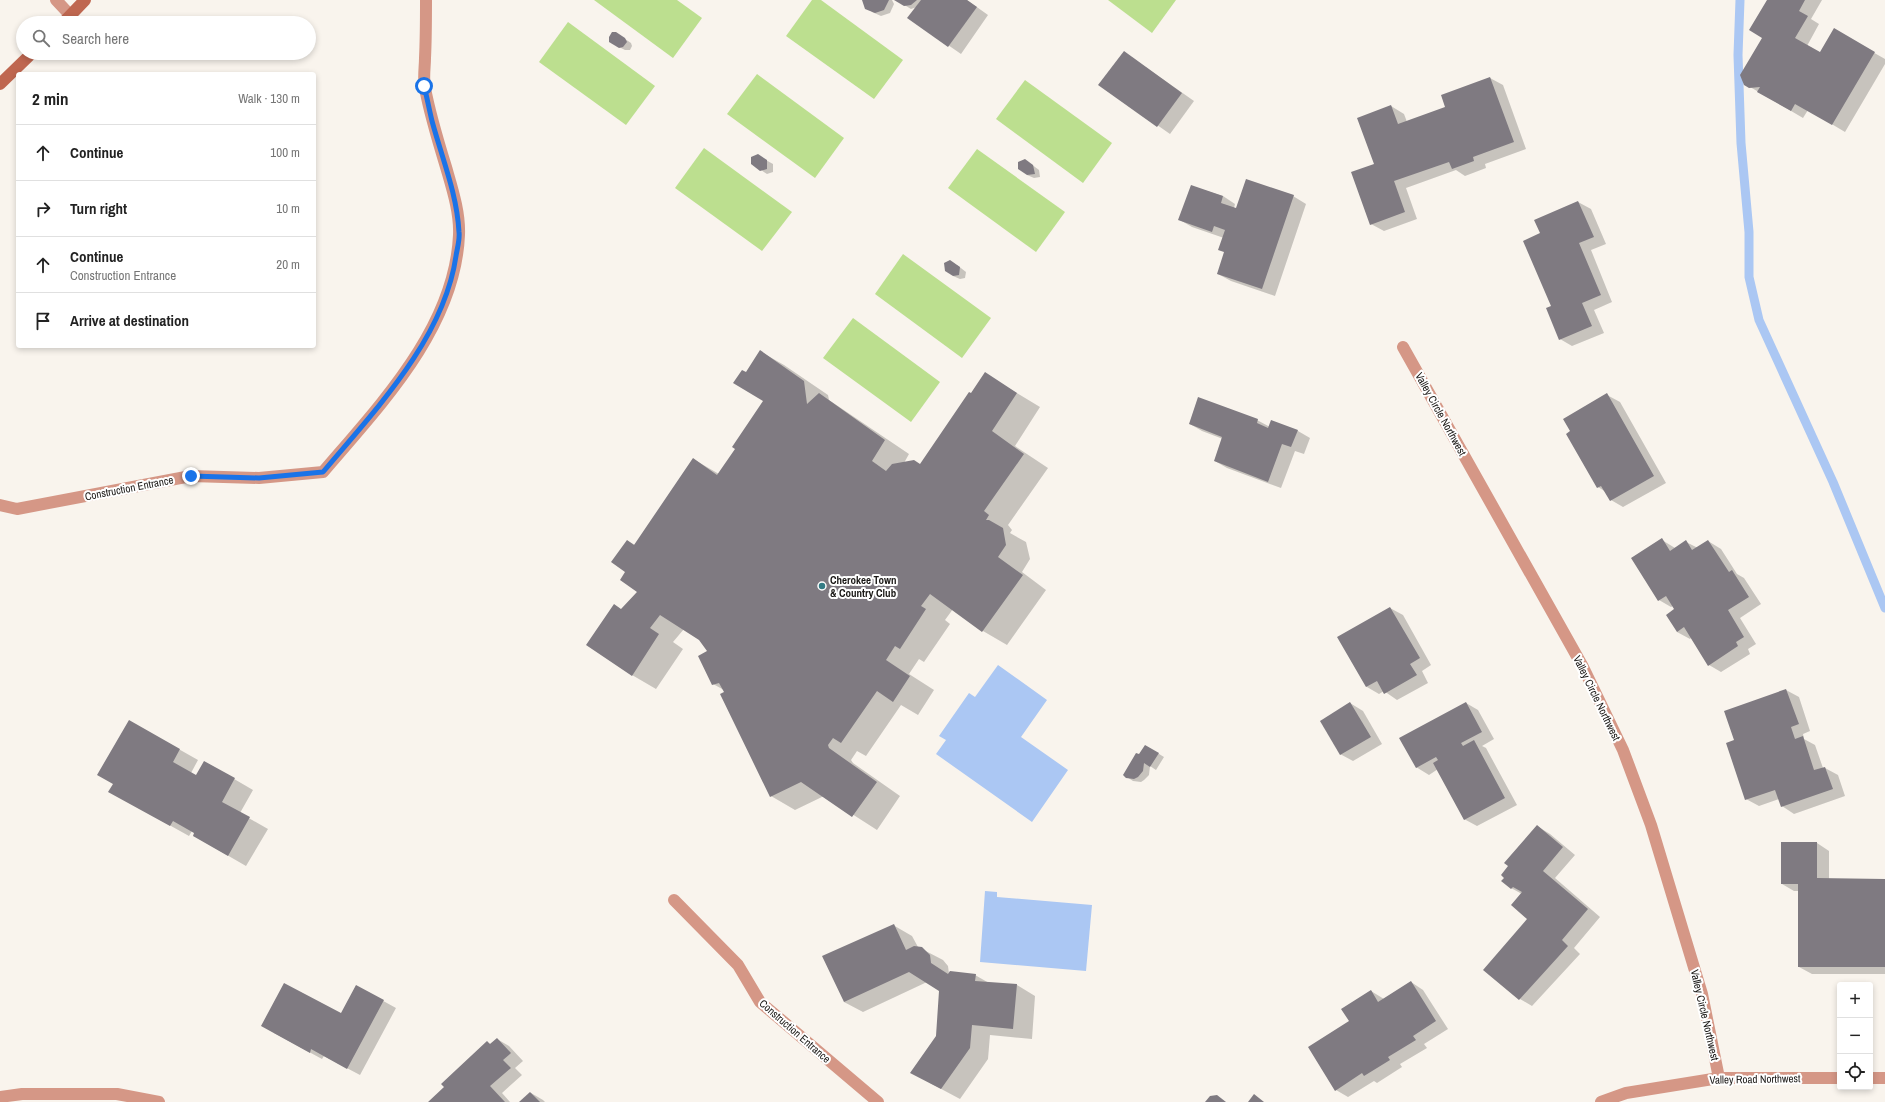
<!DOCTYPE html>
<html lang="en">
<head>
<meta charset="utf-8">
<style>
	:root { --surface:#fff; --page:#f2f2f2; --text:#222; --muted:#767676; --line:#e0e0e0 }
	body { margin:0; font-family:"Archivo Narrow",sans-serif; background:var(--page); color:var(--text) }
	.controls { position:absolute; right:12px; bottom:12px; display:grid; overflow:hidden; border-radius:4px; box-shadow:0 2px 6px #0003 }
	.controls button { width:36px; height:36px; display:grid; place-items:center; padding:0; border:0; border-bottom:1px solid var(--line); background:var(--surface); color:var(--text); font:20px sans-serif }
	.stop { position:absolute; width:12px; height:12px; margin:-9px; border:3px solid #1a73e8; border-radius:50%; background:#fff }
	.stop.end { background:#1a73e8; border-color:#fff; box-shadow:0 1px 4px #0008 }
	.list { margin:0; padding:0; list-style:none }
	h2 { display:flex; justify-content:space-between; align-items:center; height:52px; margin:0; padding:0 16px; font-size:17px }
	h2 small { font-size:13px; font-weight:400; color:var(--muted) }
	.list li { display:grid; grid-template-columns:26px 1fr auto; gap:12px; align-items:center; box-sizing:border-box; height:56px; padding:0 16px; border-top:1px solid var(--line) }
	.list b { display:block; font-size:15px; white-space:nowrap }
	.list p { margin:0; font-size:13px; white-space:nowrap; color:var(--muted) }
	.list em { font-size:13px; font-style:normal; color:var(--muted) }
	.icon { flex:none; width:22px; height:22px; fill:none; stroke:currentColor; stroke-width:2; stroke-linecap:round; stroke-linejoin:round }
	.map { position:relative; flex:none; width:1885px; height:1102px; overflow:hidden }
	.search { position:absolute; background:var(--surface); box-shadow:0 2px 6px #0003; left:16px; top:16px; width:300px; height:44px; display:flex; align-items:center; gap:10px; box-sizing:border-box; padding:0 14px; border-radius:22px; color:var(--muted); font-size:15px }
	.panel { position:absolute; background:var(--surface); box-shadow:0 2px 6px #0003; left:16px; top:72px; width:300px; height:276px; border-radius:4px }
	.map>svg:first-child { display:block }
</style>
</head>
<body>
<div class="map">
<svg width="1885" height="1102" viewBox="0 0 1885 1102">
	<rect width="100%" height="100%" fill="#f9f4ed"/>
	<g fill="#bcdf8f">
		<polygon points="594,0 677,0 702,18 673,58"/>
		<polygon points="812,0 821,0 903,60 874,99 786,36"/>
		<polygon points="1108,0 1176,0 1152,33"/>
		<polygon points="568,22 655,86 626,125 539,62"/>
		<polygon points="757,74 844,138 815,178 727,114"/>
		<polygon points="1025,80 1112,143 1083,183 996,119"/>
		<polygon points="704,148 792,212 762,251 675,188"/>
		<polygon points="977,149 1065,212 1036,252 948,188"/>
		<polygon points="903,254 991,318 962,358 875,294"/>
		<polygon points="853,318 940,382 911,422 823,358"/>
	</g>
	<g fill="#abc7f3">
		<polygon points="998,665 1047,700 1021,737 1068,770 1032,822 936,754 946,740 939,736 969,693 975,697"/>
		<polygon points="985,891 997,892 997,897 1092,905 1086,971 980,962"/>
	</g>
	<g fill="#0003">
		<polygon points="863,0 892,0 894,4 890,13 881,16 872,12"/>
		<polygon points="896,0 967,0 988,15 961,54 909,18 917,7 911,9"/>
		<polygon points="1768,0 1822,0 1811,19 1819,24 1807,46 1820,54 1834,30 1885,59 1885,64 1845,132 1808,110 1803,118 1745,84 1763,37"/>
		<polygon points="622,37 631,43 632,46 630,50 625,50 619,47"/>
		<polygon points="1124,52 1194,101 1170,134 1100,85"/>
		<polygon points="1490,78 1503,85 1526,149 1485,164 1486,168 1465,176 1456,170 1406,188 1417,219 1384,231 1371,224 1375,164 1391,106 1404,114 1407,122 1447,107"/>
		<polygon points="764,159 773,164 773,172 767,174 761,170"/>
		<polygon points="1031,164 1039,170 1040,177 1034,178 1027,175"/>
		<polygon points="1191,186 1223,196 1235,204 1234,208 1237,209 1293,196 1306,204 1275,296 1231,281 1218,274 1225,252 1224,238 1192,227 1180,220"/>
		<polygon points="1578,202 1591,209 1606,244 1591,250 1612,302 1594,310 1604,333 1572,346 1560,339 1552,307"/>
		<polygon points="957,265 966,272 965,278 960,279 953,276"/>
		<polygon points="761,352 784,365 828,395 829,400 909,454 904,463 921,465 985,374 1040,407 1015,446 1048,468 1008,525 1012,530 1010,533 1026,542 1030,559 1022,572 1046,590 1007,645 983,631 953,609 945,620 950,624 924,662 919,659 909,674 934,690 918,715 901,705 866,756 857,751 851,760 853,763 900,796 877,830 824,796 795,810 771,796 724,690 713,684 708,651 700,640 684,629 673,642 683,649 656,689 632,675 622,610 638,591 626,572 628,541 635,545 693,459 719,474 737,449 764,401 746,373"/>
		<polygon points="1607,395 1620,402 1666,483 1623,507 1611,500 1606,492 1598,487"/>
		<polygon points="1257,420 1270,427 1272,422 1298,431 1310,438 1304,454 1295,451 1281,488 1227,468 1215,461 1223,439 1202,431 1190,424"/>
		<polygon points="1662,540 1675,548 1686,542 1698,548 1708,541 1721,549 1737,574 1744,578 1761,604 1740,618 1756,644 1748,649 1750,654 1721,672 1709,665 1692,637 1690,639 1677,632 1676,610 1673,606 1671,607 1659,600"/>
		<polygon points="1390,608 1403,615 1431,665 1422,671 1428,683 1397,700 1384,691 1379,694 1367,687 1339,638"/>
		<polygon points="1786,690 1799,697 1810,731 1803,734 1804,739 1815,745 1823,768 1825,768 1838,775 1845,796 1794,814 1782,806 1779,799 1759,806 1746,799 1735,741"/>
		<polygon points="1350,703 1363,711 1382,744 1353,761 1340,754"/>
		<polygon points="1466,703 1478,710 1494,739 1482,746 1486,748 1517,805 1477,826 1464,819 1438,769 1429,775 1416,767"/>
		<polygon points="129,721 198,760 191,773 197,776 205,762 253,790 240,813 268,829 246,866 194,836 196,833 192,831 189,836 110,792 114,784"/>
		<polygon points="1146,746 1164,757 1156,770 1150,766 1149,775 1144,780 1141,782 1133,781 1127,777"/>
		<polygon points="1537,826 1550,834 1575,855 1555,878 1600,917 1574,948 1580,954 1532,1006 1520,999 1528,919 1522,894 1511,888"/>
		<polygon points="1817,843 1829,851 1829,879 1885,880 1885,974 1812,974 1799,967 1799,891 1794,891 1782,884"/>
		<polygon points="893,925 912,936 918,947 943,960 948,966 949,974 975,975 989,983 1017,985 1035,996 1032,1039 990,1035 988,1059 960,1099 930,1083 937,1036 940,990 927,982 863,1012 844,1002"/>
		<polygon points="1411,982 1423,990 1448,1029 1424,1044 1427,1048 1400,1064 1402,1067 1377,1083 1374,1081 1348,1097 1336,1090 1351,1022 1371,991 1384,999"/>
		<polygon points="356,986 396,1008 360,1075 324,1056 322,1059 274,1033 341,1015"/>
		<polygon points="497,1039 509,1046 523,1061 515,1068 522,1075 502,1093 510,1102 430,1102 488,1043 490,1044"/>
		<polygon points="531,1093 543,1100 545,1102 521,1102"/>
	</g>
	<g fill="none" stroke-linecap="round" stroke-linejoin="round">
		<polyline stroke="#abc7f3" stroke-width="9" points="1740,0 1738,55 1741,143 1749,232 1749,277 1759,320 1833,482 1885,608"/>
	</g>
	<g fill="#7f7a81">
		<polygon points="862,0 889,0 884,10 875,13 865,9"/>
		<polygon points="894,0 917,0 911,5 904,6"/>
		<polygon points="921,0 967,0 977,7 948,47 907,18"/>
		<polygon points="1767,0 1805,0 1799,11 1808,16 1795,38 1820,52 1834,28 1875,52 1832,125 1795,104 1791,111 1757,92 1760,87 1749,88 1744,85 1740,75 1762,38 1749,30"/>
		<polygon points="612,32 616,32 625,38 627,42 623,47 619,48 609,42 609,37"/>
		<polygon points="1124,51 1182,93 1157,127 1098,85"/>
		<polygon points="1490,77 1514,142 1473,157 1474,161 1452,169 1449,162 1394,181 1405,212 1370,225 1351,172 1374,164 1357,118 1391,105 1398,124 1445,107 1441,95"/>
		<polygon points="758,154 767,160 767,169 760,171 751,164 751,157"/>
		<polygon points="1025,159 1033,165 1035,174 1027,175 1018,169 1018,162"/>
		<polygon points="1246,179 1294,195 1262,289 1217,274 1224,252 1218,250 1225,230 1214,226 1212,232 1178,220 1191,185 1223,196 1221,203 1236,208"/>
		<polygon points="1578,201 1594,237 1579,243 1601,295 1582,303 1592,326 1559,340 1546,308 1551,306 1523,241 1540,233 1534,220"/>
		<polygon points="950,260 960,267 959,275 953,276 945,271 944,263"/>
		<polygon points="760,350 804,381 807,404 819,393 885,440 872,461 886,471 892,464 914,460 920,464 969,392 971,393 985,372 1017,393 992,431 1024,454 984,511 989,515 986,520 989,520 1003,528 1006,545 998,557 1023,575 982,632 930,594 921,606 926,609 900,649 895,646 886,660 910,676 893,702 877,691 841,743 833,738 828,745 829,748 877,782 852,817 801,782 770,797 720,694 724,692 719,683 712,685 698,656 707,651 699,640 660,615 650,628 659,634 632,676 586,645 614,604 621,609 637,592 620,580 625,572 611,562 627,540 634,545 693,458 717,475 735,449 732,447 763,401 733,383 742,370 746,372"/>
		<polygon points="1607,393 1654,476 1610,501 1601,486 1597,488 1566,434 1570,431 1563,419"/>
		<polygon points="1198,397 1258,419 1257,423 1268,428 1271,420 1298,430 1291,447 1282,444 1268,482 1214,461 1222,437 1189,424"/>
		<polygon points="1662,538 1670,551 1686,540 1692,550 1708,540 1729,572 1732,570 1749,597 1728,610 1744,637 1736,642 1738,646 1708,666 1684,627 1677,632 1666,615 1674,609 1666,596 1658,601 1631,558"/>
		<polygon points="1390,607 1420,658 1410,664 1417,675 1384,694 1377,681 1366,687 1337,637"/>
		<polygon points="1786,689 1799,724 1791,727 1795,739 1803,736 1814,770 1825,767 1833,789 1781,807 1775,790 1745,800 1726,743 1734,740 1724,711"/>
		<polygon points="1350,702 1371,737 1340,755 1320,721"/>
		<polygon points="1466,702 1482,732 1461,743 1463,746 1474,740 1505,798 1464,820 1433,763 1438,760 1436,757 1416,768 1399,738"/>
		<polygon points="129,720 180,749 173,762 196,775 204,761 235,778 222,802 250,817 228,856 193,836 194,833 173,821 170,826 108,792 113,784 97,775"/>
		<polygon points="1145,745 1159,753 1150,767 1144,763 1143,771 1138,777 1134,779 1126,778 1123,775 1136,753 1139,754"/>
		<polygon points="1537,825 1563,847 1543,871 1588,909 1562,940 1568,946 1519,1000 1483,970 1527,919 1511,905 1522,892 1513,887 1511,889 1501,881 1504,878 1501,875 1508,866 1504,863"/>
		<polygon points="1781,842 1817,842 1817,878 1885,879 1885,967 1798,967 1798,884 1781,884"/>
		<polygon points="894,924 906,950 914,946 922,947 930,955 931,963 948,974 950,971 976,974 975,981 1017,984 1013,1029 972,1025 970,1048 941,1089 910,1073 936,1036 939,991 909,972 844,1002 822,956"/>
		<polygon points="1411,981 1436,1021 1413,1036 1416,1040 1388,1057 1390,1060 1364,1076 1362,1073 1335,1091 1308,1047 1349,1021 1341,1009 1371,990 1378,1002"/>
		<polygon points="284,983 341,1013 356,985 384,1000 347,1069 311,1049 310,1053 261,1026"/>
		<polygon points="497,1038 511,1053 503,1060 511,1068 490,1086 505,1102 428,1102 444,1087 441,1084 487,1041 490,1044"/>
		<polygon points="530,1092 540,1102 519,1102"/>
		<polygon points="1254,1094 1264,1102 1248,1102"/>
		<polygon points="1217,1095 1226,1102 1205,1102 1210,1096"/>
	</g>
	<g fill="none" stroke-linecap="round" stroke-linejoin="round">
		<g stroke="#d59786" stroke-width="12">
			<path d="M 0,505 L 17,509 L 191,476 L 259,478 L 323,472 C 380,405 455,328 459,235 C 460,212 452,188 446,167 C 438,141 430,115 425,88 C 423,78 425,67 425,58 C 426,38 426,19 426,0"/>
			<polyline points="674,900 738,965 760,1002 878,1102"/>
		</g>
		<g stroke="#d59786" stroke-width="12">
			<polyline points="56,0 71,16"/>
			<polyline points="1403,347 1583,667 1623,750 1651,825 1702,994 1719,1078"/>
			<polyline points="1870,1078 1885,1078"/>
			<polyline points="0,1097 22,1094 117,1094 159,1102"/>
			<polyline points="1601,1102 1626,1093 1719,1078 1840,1078"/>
		</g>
		<g stroke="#bf6750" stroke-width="12">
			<polyline points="63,23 85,0"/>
			<polyline points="0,84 32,53"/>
		</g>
	</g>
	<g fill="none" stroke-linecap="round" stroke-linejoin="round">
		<path stroke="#1a73e8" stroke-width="5" d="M 191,476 L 259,478 L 323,472 C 375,410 444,339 456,256 C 457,249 460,240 459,232 C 457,194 442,158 432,121 C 429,109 427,97 424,86"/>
	</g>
	<circle fill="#347c85" stroke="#fff" stroke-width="1.5" cx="822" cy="586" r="4"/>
	<g text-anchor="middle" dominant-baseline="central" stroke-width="4" stroke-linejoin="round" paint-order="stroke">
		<g font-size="11" fill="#1a1816" stroke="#fff">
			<text transform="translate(1441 414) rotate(61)">Valley Circle Northwest</text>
			<text transform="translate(129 488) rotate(-11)">Construction Entrance</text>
			<text transform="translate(1597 698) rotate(64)">Valley Circle Northwest</text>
			<text transform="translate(1705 1015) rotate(77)">Valley Circle Northwest</text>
			<text transform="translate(795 1031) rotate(41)">Construction Entrance</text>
			<text transform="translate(1755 1079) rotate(-1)">Valley Road Northwest</text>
		</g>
		<g font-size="11" font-weight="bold" fill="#1a1816" stroke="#fff" text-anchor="start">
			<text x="830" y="580">Cherokee Town<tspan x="830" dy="13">&amp; Country Club</tspan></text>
		</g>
	</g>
</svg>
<div class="controls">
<button>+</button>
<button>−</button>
<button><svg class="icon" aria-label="locate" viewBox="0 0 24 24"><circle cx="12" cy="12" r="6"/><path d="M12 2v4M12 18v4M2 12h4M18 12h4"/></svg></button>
</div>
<div class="stop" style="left:424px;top:86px"></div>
<div class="stop end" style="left:191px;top:476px"></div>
<div class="search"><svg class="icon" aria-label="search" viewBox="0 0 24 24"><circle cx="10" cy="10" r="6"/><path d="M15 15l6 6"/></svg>Search here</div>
<section class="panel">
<h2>2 min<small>Walk · 130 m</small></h2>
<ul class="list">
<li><svg class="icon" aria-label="ahead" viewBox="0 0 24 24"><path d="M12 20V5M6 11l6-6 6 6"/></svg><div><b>Continue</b></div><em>100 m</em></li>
<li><svg class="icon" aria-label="right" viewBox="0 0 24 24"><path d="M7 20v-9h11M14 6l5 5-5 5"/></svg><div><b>Turn right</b></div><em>10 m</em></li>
<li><svg class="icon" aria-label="ahead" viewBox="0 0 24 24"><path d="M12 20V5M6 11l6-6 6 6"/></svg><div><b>Continue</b><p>Construction Entrance</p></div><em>20 m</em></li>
<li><svg class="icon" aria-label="arrive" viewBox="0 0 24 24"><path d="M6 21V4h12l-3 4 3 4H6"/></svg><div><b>Arrive at destination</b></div></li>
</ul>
</section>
</div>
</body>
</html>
